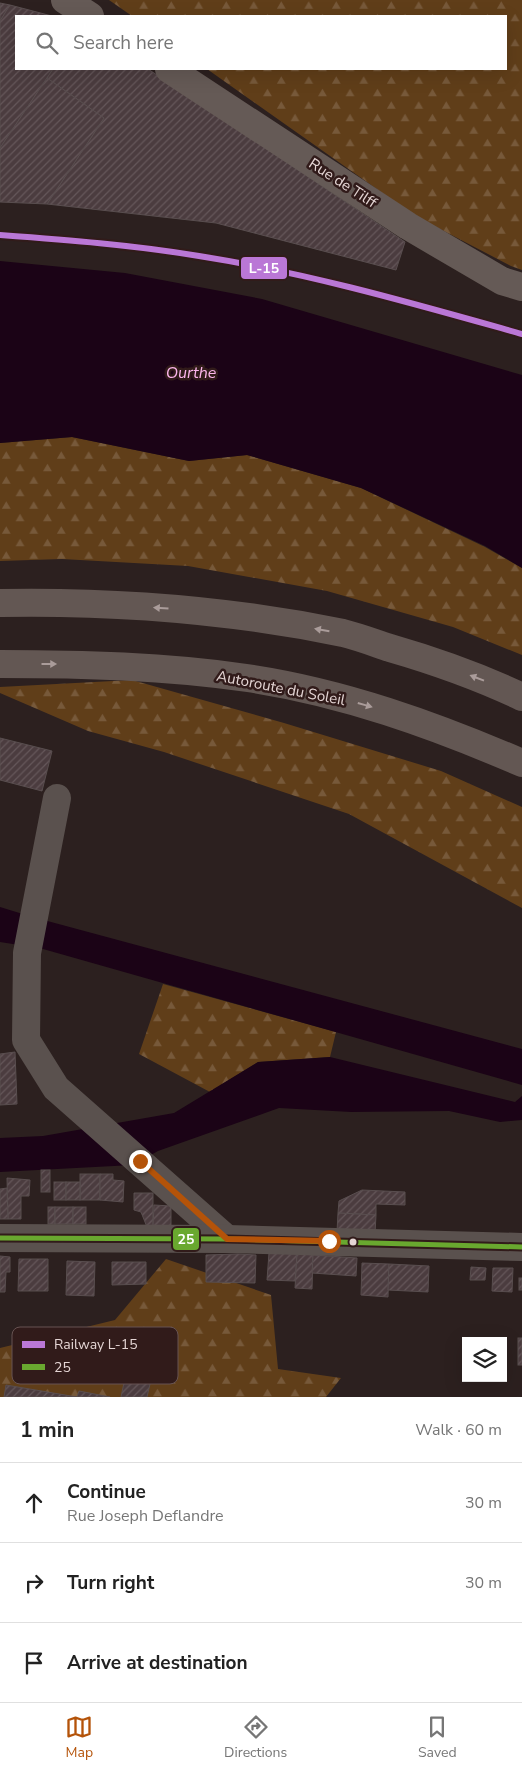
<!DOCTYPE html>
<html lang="en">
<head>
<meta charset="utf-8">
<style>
	:root { --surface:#fff; --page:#f6f6f6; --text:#222; --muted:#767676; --line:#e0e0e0; --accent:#b45309 }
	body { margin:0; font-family:"Nunito Sans",sans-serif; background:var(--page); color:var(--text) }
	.controls { position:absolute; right:15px; bottom:15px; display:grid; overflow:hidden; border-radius:0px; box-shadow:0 5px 20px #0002 }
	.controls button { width:45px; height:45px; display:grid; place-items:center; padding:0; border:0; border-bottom:1px solid var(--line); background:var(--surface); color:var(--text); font:25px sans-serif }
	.stop { position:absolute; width:15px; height:15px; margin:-11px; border:4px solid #b45309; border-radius:50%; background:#fff }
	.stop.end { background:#b45309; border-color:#fff; box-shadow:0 1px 5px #0008 }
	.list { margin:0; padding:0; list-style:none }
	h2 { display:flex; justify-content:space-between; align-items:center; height:65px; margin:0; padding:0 20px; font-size:21px }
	h2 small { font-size:16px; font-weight:400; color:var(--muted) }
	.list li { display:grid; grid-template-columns:32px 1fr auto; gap:15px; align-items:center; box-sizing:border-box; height:80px; padding:0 20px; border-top:1px solid var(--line) }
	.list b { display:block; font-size:19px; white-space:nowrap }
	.list p { margin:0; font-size:16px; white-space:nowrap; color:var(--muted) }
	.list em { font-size:16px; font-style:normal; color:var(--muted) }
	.icon { flex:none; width:28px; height:28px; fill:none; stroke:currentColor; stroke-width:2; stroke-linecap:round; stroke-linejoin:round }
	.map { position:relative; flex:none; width:522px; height:1397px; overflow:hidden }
	.search { position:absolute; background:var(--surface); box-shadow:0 5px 20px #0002; left:15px; right:15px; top:15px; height:55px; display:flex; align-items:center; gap:12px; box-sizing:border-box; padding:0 18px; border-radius:0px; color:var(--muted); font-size:19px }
	.sheet { height:305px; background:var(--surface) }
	nav { display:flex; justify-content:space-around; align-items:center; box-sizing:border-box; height:70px; border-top:1px solid var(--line); background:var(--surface); font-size:14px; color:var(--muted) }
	nav a { display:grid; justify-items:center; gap:2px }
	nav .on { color:var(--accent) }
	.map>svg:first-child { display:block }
</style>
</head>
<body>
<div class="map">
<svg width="522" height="1397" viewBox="0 0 522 1397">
	<defs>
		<pattern id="forest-firs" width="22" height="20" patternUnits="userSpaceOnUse" patternTransform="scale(1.25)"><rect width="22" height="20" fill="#603e19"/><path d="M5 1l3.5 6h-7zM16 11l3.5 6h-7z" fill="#77593a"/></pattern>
		<pattern id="building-hatch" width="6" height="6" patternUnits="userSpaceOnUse" patternTransform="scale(1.25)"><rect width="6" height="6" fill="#4b3c3f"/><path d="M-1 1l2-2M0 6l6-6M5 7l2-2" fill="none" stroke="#65575a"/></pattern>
	</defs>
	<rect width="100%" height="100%" fill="#2c201f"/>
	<g fill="url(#forest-firs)">
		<polygon points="109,0 522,0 522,270 511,266 415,216 207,69 506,69 506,16 132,16"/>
		<polygon points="72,437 189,461 247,455 361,488 485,547 522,568 522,655 453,627 327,591 188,566 62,559 0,561 0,443"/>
		<polygon points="132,680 284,723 441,771 522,807 522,908 349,814 164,752 88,731 0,693 0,687"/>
		<polygon points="163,984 336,1032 330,1057 258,1062 210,1092 139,1054"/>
		<polygon points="166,1259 271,1295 278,1369 341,1378 326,1397 0,1397 0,1348 115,1320"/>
	</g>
	<g fill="#1b0316">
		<polygon points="0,261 125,273 262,299 522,375 522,568 485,546 361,488 247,455 189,461 72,437 0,443"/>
		<polygon points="0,907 26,915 19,945 0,942"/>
		<polygon points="40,919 522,1049 522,1085 36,947"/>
		<polygon points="330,1057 515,1102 522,1096 522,1120 500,1122 449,1111 351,1112 279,1108 158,1151 133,1165 0,1172 0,1138 43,1136 174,1113 258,1062"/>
	</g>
	<g fill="url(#building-hatch)" stroke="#594e4f">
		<polygon points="0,3 10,5 0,21"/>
		<polygon points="10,5 52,16 16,16 16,69 53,69 0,148 0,21"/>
		<polygon points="53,69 148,69 405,242 396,270 216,223 47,204 104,118 47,78"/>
		<polygon points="47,78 104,118 47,204 0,202 0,148"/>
		<polygon points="0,738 52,751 42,791 0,780"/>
		<polygon points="15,1052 17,1104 0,1105 0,1054"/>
		<rect x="41" y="1170" width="9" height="22"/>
		<rect x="80" y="1174" width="20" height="26"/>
		<polygon points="100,1174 113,1174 113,1180 124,1181 123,1202 100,1200"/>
		<polygon points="7,1178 30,1180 29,1196 21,1196 21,1219 8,1219"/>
		<rect x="54" y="1182" width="12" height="18"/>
		<rect x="66" y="1182" width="14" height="18"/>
		<polygon points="7,1188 8,1219 0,1219 0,1189"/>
		<polygon points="362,1190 405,1192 405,1205 376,1204 376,1215 338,1213 339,1201"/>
		<polygon points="134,1193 153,1193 153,1227 147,1227 141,1212 134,1210"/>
		<polygon points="154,1205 171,1206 171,1228 153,1227"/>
		<rect x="48" y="1207" width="7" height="17"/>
		<rect x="55" y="1207" width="18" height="17"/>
		<rect x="73" y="1207" width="13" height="17"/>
		<polygon points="338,1213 376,1215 375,1233 337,1232"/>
		<polygon points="269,1253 297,1254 295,1281 267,1280"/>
		<polygon points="238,1254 256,1255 255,1283 206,1282 206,1255"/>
		<polygon points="297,1254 313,1255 312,1289 295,1288"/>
		<polygon points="313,1255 357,1258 356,1276 312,1273"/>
		<polygon points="0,1256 10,1257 10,1272 6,1272 5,1292 0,1292"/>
		<polygon points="19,1259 48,1259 48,1291 18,1291"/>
		<polygon points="67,1261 95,1262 94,1296 66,1295"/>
		<polygon points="112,1262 146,1262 146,1284 112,1285"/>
		<polygon points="362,1263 389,1264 388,1297 361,1295"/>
		<polygon points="389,1264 429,1266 428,1292 388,1290"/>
		<polygon points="471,1267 486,1268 485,1280 470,1280"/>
		<polygon points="493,1268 513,1268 512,1292 492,1291"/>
		<rect x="519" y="1278" width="3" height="12"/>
		<rect x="518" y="1338" width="4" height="27"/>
		<polygon points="125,1378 150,1384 147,1397 121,1397"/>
		<polygon points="6,1385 77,1397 79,1391 110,1397 4,1397"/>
	</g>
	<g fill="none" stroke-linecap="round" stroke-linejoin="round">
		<g stroke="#5a514e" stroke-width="28">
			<polyline points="57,798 27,953 26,1040 56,1088 227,1239"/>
			<polyline points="0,1238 227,1239 522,1247"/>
		</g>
		<g stroke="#655a56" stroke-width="28">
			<polyline points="65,0 90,16"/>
			<polyline points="169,69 408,226 502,281 522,287"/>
		</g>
		<g stroke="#635753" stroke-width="28">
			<path d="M 0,603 C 115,601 231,610 343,633 C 359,637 375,643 390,648 C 435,661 480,677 522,697"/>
			<path d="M 0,664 C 82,664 165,666 247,678 C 342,692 434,725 522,763"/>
		</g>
		<g stroke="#311b1a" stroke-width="9">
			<polyline id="bus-1" points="0,1238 227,1239 522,1247"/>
		</g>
		<use href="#bus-1" stroke="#69a82f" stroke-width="5"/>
		<g stroke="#311b1a" stroke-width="10">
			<path id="rail-1" d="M 0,235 C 67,240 133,245 199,256 C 308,273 415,304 522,334"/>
		</g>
		<use href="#rail-1" stroke="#ba77d6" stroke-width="6"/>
	</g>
	<defs><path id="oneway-solid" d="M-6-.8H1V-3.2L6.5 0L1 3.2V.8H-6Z" transform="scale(1.25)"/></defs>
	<g fill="#aa9c9a">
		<use href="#oneway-solid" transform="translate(161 608) rotate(-176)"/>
		<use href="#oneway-solid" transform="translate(322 630) rotate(-170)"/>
		<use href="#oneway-solid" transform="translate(49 664)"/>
		<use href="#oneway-solid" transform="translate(477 678) rotate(-159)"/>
		<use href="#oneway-solid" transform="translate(365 705) rotate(16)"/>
	</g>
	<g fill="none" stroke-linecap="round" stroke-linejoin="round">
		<polyline stroke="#b45309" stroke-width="6" points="140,1161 227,1239 329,1241"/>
	</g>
	<circle fill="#e4d5d4" stroke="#311b1a" stroke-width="2" cx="353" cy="1242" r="4.5"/>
	<g text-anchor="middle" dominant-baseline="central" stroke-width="5" stroke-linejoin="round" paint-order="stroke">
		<g font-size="15" fill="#e4d5d4" stroke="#311b1a">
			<text transform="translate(343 183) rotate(33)">Rue de Tilff</text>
			<text transform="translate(281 688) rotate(11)">Autoroute du Soleil</text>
		</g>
		<g font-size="16" font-style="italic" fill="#fcb5eb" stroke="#311b1a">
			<text x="191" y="373">Ourthe</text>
		</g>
	</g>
	<rect x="12" y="1327" width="166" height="57" rx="8" fill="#311b1a" stroke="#675352" stroke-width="1"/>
	<rect x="22" y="1341" width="23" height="7" fill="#ba77d6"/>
	<rect x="22" y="1364" width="23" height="6" fill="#69a82f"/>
	<g font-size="14" fill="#e4d5d4">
		<text x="54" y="1349">Railway L-15</text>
		<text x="54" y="1372">25</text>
	</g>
	<g stroke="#311b1a" stroke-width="2">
		<rect x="240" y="256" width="48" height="24" rx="5" fill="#ba77d6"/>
		<rect x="172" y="1227" width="28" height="24" rx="5" fill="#69a82f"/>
	</g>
	<g font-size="14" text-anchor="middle" font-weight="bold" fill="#fff">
		<text x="264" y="273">L-15</text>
		<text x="186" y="1244">25</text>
	</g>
</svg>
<div class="controls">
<button><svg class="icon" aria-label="layers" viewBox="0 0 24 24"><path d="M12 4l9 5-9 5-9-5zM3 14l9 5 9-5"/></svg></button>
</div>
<div class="stop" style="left:329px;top:1241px"></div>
<div class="stop end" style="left:140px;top:1161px"></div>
<div class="search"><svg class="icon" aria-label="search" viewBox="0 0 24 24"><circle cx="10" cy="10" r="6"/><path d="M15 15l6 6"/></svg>Search here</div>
</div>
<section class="sheet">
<h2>1 min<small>Walk · 60 m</small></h2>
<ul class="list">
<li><svg class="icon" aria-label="ahead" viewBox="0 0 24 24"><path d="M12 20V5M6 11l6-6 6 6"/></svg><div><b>Continue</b><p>Rue Joseph Deflandre</p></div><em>30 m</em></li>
<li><svg class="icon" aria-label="right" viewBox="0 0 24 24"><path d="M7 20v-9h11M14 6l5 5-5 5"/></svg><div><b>Turn right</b></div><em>30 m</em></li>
<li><svg class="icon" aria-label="arrive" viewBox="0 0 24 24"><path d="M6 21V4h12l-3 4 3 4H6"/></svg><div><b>Arrive at destination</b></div></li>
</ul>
</section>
<nav>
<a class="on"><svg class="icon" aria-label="map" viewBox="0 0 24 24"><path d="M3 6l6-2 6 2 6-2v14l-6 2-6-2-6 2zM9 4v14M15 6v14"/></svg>Map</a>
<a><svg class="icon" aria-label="directions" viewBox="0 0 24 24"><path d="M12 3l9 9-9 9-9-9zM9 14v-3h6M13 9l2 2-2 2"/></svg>Directions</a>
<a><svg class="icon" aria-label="saved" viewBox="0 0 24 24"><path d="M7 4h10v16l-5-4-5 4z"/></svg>Saved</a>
</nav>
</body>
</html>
